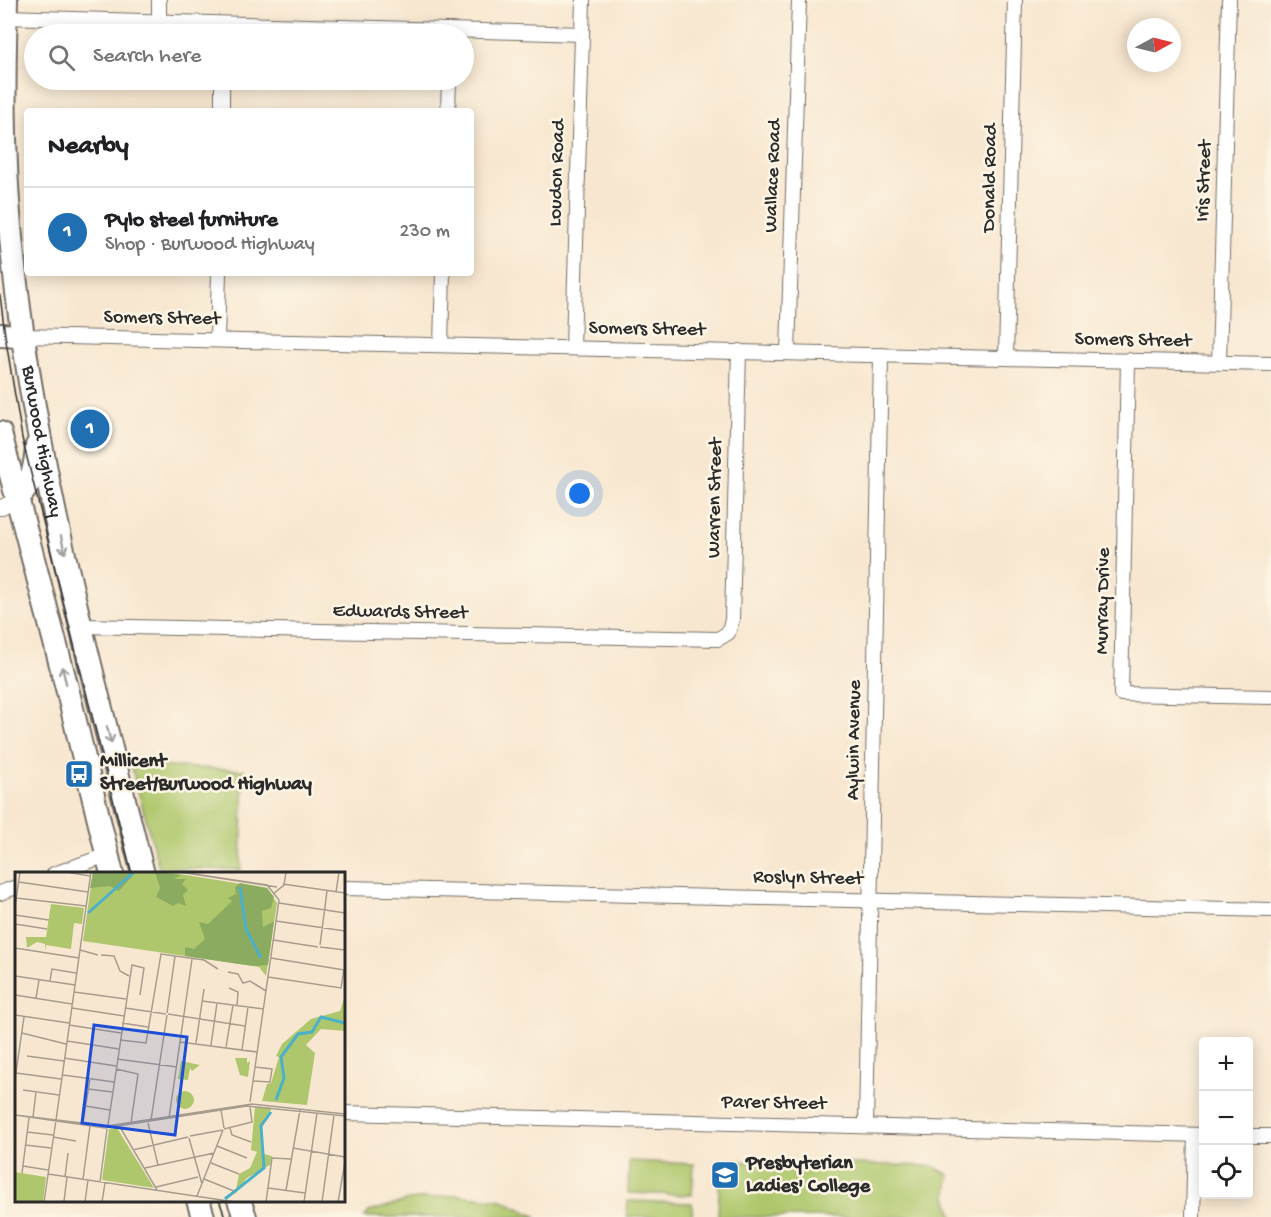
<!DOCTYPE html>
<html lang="en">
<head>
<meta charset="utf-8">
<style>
	:root { --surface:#fff; --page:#f2f2f2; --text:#202124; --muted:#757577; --line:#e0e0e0; --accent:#1f6fb2 }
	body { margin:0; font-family:"Gochi Hand",sans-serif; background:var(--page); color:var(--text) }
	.controls { position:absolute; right:18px; bottom:18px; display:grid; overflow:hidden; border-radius:6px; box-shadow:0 3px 15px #0003 }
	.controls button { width:54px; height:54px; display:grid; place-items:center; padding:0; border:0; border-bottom:2px solid var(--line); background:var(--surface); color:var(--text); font:30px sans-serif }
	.compass { position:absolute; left:1127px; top:18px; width:54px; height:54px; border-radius:50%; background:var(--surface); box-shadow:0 3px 15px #0003; rotate:83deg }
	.you { position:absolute; left:580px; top:494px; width:21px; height:21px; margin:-15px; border:4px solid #fff; border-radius:50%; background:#1a73e8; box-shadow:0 0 0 9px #1a73e833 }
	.badge { display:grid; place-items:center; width:39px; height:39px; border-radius:50%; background:var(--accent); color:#fff; font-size:20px; font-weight:700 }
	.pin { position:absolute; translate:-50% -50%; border:3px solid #fff; box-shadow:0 2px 6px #0006 }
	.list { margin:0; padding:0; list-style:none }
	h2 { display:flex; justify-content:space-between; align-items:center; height:78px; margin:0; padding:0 24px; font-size:26px }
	h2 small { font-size:20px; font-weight:400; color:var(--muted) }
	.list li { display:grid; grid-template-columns:39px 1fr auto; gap:18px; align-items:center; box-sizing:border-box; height:90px; padding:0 24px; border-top:2px solid var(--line) }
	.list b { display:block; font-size:22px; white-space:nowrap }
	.list p { margin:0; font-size:20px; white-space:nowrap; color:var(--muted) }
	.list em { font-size:20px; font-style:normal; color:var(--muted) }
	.icon { flex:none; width:33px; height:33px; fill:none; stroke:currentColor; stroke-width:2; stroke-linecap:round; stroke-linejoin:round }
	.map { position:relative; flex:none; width:1271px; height:1217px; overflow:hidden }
	.search { position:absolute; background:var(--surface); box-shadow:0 3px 15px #0003; left:24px; top:24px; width:450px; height:66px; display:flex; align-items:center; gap:15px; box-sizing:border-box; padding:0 21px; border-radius:33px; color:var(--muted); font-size:22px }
	.panel { position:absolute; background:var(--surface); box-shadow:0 3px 15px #0003; left:24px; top:108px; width:450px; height:168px; border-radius:6px }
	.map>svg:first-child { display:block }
</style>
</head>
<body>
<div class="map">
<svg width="1271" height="1217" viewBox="0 0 1271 1217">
	<rect width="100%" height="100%" fill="#fcf5e5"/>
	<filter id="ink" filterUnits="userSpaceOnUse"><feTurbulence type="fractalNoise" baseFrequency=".0167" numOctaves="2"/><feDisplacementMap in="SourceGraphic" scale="12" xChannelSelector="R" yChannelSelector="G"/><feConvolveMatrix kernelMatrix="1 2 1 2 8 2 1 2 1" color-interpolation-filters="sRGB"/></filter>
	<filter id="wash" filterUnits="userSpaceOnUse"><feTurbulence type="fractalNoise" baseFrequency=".008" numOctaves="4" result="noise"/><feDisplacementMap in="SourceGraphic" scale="24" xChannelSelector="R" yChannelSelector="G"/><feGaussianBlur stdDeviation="1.35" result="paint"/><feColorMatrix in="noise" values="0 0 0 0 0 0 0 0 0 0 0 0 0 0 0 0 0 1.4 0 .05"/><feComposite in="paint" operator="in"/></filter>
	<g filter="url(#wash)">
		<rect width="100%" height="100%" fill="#f8e7d0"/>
		<g fill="#afc76c" stroke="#6d794c" stroke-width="1.5">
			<polygon points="131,765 244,770 241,870 159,868"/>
			<polygon points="629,1161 694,1164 692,1195 628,1193"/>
			<polygon points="720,1161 933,1166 949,1175 947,1196 953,1217 718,1217"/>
			<polygon points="457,1195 502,1200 537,1217 365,1217 369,1212 409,1200"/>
			<polygon points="628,1201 692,1203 692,1217 627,1217"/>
		</g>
	</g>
	<g filter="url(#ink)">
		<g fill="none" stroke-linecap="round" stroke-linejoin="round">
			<g stroke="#736d65" stroke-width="16">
				<g id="minor">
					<polyline points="5,17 582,34"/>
					<polyline points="159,22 159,0"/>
					<polyline points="222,111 222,80"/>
					<polyline points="448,111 449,80"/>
					<polyline points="23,336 1271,364"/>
					<polyline points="217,339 219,273"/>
					<polyline points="441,345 443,273"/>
					<polyline points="573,348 583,0"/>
					<polyline points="788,353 799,0"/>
					<polyline points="1006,357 1015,0"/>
					<polyline points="1128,360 1121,694 1271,697"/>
					<polyline points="1219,362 1229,0"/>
					<polyline points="0,508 17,499"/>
					<polyline points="81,626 718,639 728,633 732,620 739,351"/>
					<polyline points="54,874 107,855"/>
					<polyline points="344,888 1271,910"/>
					<polyline points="0,893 16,887"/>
					<polyline points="344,1113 1204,1135"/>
					<polyline points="866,1125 881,355"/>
					<polyline points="1248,1136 1271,1136"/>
					<polyline points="1193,1217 1195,1135"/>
				</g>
			</g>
			<g stroke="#736d65" stroke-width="26">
				<g id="trunk">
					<path id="s1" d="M 6,0 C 4,76 3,151 10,226 C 29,446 89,661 143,874"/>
					<polyline points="0,335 23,336"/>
					<polyline points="0,433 67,688 112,874"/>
					<path d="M 17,499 C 31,486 36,465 37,446"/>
					<polyline points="198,1200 203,1217"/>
					<polyline points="239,1200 245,1217"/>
				</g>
			</g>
			<use href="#minor" stroke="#fff" stroke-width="14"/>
			<use href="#trunk" stroke="#fff" stroke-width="22"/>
			<g stroke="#2b2b2b" stroke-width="1.5">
				<polyline points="0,295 5,335 22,438 132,874"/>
				<polyline points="219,1200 225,1217"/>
			</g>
		</g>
		<defs><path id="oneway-shaft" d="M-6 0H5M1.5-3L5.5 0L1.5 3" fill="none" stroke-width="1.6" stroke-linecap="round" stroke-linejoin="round" transform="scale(1.5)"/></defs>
		<g stroke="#a0a0a0">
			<use href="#oneway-shaft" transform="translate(63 545) rotate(77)"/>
			<use href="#oneway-shaft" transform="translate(64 675) rotate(-104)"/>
			<use href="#oneway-shaft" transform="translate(109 735) rotate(76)"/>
		</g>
	</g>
	<defs>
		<g id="bus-square" transform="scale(1.5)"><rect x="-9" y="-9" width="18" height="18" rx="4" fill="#1f6fb2" stroke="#fcf5e5"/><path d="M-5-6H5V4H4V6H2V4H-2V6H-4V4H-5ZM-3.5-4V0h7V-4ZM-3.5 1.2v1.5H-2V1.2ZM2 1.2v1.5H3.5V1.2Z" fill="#fff"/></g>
		<g id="school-square" transform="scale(1.5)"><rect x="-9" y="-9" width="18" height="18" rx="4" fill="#1f6fb2" stroke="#fcf5e5"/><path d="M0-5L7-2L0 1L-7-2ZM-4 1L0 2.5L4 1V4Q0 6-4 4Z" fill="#fff"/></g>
	</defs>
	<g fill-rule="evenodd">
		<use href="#bus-square" x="79" y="774"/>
		<use href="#school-square" x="725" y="1175"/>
	</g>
	<g text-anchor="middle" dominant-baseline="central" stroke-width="5" stroke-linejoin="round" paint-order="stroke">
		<g font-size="20" fill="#2b2b2b" stroke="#fcf5e5">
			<text transform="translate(558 173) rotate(-88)">Loudon Road</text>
			<text transform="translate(774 176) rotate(-88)">Wallace Road</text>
			<text transform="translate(991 178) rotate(-89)">Donald Road</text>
			<text transform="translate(1205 181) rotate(-88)">Iris Street</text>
			<text transform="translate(162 319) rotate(1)">Somers Street</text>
			<text transform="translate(647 330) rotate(1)">Somers Street</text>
			<text transform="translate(1133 341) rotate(1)">Somers Street</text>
			<text stroke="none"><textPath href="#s1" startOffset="444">Burwood Highway</textPath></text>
			<text transform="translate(716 498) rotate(-89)">Warren Street</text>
			<text transform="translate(1104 601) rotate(-89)">Murray Drive</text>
			<text transform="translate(400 613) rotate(1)">Edwards Street</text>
			<text transform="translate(855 740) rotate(-89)">Aylwin Avenue</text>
			<text transform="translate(808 879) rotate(1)">Roslyn Street</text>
			<text transform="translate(774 1104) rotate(1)">Parer Street</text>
		</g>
		<g font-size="20" font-weight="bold" fill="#2b2b2b" stroke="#fcf5e5" text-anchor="start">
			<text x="100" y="762">Millicent<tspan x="100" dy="23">Street/Burwood Highway</tspan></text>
			<text x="746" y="1164">Presbyterian<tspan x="746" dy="23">Ladies' College</tspan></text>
		</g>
	</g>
	<g transform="translate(15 872)">
		<rect width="330" height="330" fill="#f8e7d0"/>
		<path d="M 78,0 L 152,0 L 252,16 L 262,31 L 251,104 L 244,95 L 68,69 ZM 36,32 L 69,36 L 67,52 L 59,51 L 56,77 L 31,73 L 30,79 L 30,72 L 22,70 L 12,76 L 11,65 L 31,65 ZM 330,123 L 330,159 L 306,157 L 291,173 L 300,181 L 292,233 L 247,229 L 252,212 L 256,211 L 264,185 L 261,184 L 267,172 L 296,147 L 325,139 ZM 220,186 L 232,186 L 232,191 L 235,189 L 233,205 L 225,203 ZM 166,189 L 185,193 L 177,199 L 175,196 L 173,208 L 163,207 ZM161 228a9 9 0 1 1 18 0a9 9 0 1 1-18 0ZM 240,235 L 257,236 L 246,255 L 249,282 L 257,284 L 255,293 L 232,306 L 221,321 L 208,326 L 221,318 L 224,302 L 235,296 L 242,280 L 236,278 ZM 102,256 L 139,316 L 87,308 L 94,257 ZM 0,300 L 31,305 L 28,330 L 0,330 Z" fill="#afc76c"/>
		<path d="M 78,0 L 121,0 L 104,19 L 95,14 L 75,16 ZM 140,0 L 166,3 L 159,7 L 171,7 L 167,12 L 173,18 L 168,23 L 171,34 L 163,31 L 158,34 L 141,25 L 145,16 ZM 225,11 L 252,16 L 259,25 L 256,36 L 247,39 L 248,55 L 259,49 L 253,93 L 238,94 L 170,84 L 170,75 L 179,77 L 190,67 L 184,50 L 193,52 L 212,34 L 217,29 L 213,26 L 221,22 L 220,15 Z" fill="#8bac60"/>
		<path fill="none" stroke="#4bb1ca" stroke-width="3" d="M 225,15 L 231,57 L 246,86M 73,41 L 119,0M 261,228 L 269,206 L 266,185 L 283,162 L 297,160 L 306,145 L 330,151M 210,327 L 249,296 L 246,254 L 256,240"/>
		<path fill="none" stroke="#a69c8e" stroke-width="1.5" d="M 51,0 L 75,4M 164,0 L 262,15M 166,0 L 252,13 L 264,28 L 235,230M 4,10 L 73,20M 268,12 L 330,21M 321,20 L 324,0M 258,22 L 269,13 L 271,0M 1,26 L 71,34M 264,31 L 330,41M 0,35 L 5,0M 0,43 L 34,48M 261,49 L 330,59M 0,52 L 32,57M 258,68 L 303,75M 305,73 L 312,19M 305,75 L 330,78M 0,76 L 64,86M 65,78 L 83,83M 86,83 L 99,84 L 105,99 L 114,104M 256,86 L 329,98M 213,100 L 223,102 L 228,111 L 235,109 L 251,119M 0,104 L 60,113M 253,105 L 326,116 L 329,97M 35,109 L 37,97 L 61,101M 214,116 L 223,120 L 222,134M 59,120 L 111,127M 0,123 L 57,132M 21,126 L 24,108M 187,129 L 249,137M 57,136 L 109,144M 110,136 L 151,142M 152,141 L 160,84M 153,142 L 230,154M 0,143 L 54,151M 107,151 L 133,155M 54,153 L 106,161M 7,161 L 51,172M 105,168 L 131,171 L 146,82 L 189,88 L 203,97M 52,169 L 104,177M 165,170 L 242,180M 181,171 L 189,117M 196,173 L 202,131M 211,175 L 218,133M 227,178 L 233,135M 12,184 L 49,189M 49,186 L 101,194M 102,187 L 162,195M 101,197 L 123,202 L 116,251M 1,201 L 46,207M 48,203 L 99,210M 0,207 L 9,145M 238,209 L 255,210 L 257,197 L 240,195M 73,217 L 97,220M 8,218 L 44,223M 70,234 L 95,238M 206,238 L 209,256M 0,243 L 90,256 L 232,234 L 330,244M 0,243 L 92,254 L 237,232 L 330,242M 18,245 L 21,220M 154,246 L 177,87M 41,248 L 76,0M 136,248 L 152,143M 68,251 L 75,207M 133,251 L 143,293M 93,253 L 117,93 L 129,96 L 125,123M 105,255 L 142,318M 215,256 L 217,263 L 236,270M 209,257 L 237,250 L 235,235M 12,260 L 38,263M 175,264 L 208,258M 38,265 L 61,269M 174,266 L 187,312M 10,273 L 36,276M 202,274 L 232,286M 278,276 L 330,285M 118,278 L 173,265M 196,291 L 224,302M 8,294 L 33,298M 130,296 L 199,281M 7,301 L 14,246M 33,302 L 220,330M 50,305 L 53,281M 68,307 L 75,254M 189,307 L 219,319M 85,310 L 92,257M 141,315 L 183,305M 253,316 L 290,321M 271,318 L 285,238M 182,324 L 208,258M 49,329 L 52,305M 29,330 L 41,248M 70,330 L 73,308M 87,330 L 90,311M 251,330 L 257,286 L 276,287M 289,330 L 302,241M 307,330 L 319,243M 323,330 L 330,290"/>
		<path fill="#1d4ed8" fill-opacity="0.15" stroke="#1d4ed8" stroke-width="3" d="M 79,153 L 172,165 L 160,263 L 67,251 Z"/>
		<rect width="330" height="330" fill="none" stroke="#2b2b2b" stroke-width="3"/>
	</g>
</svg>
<div class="controls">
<button>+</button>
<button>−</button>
<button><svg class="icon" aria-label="locate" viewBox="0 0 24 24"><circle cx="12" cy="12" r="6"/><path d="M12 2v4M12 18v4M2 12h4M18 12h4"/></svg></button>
</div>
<svg class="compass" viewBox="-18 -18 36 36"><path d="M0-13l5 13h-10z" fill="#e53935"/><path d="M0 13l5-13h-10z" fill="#757577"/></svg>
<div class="you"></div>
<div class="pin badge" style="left:90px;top:429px">1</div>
<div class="search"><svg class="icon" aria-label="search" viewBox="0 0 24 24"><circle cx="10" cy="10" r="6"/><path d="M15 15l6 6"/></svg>Search here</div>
<section class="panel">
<h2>Nearby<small></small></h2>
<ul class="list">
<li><span class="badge">1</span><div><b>Pylo steel furniture</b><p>Shop · Burwood Highway</p></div><em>230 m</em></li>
</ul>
</section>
</div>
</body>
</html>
